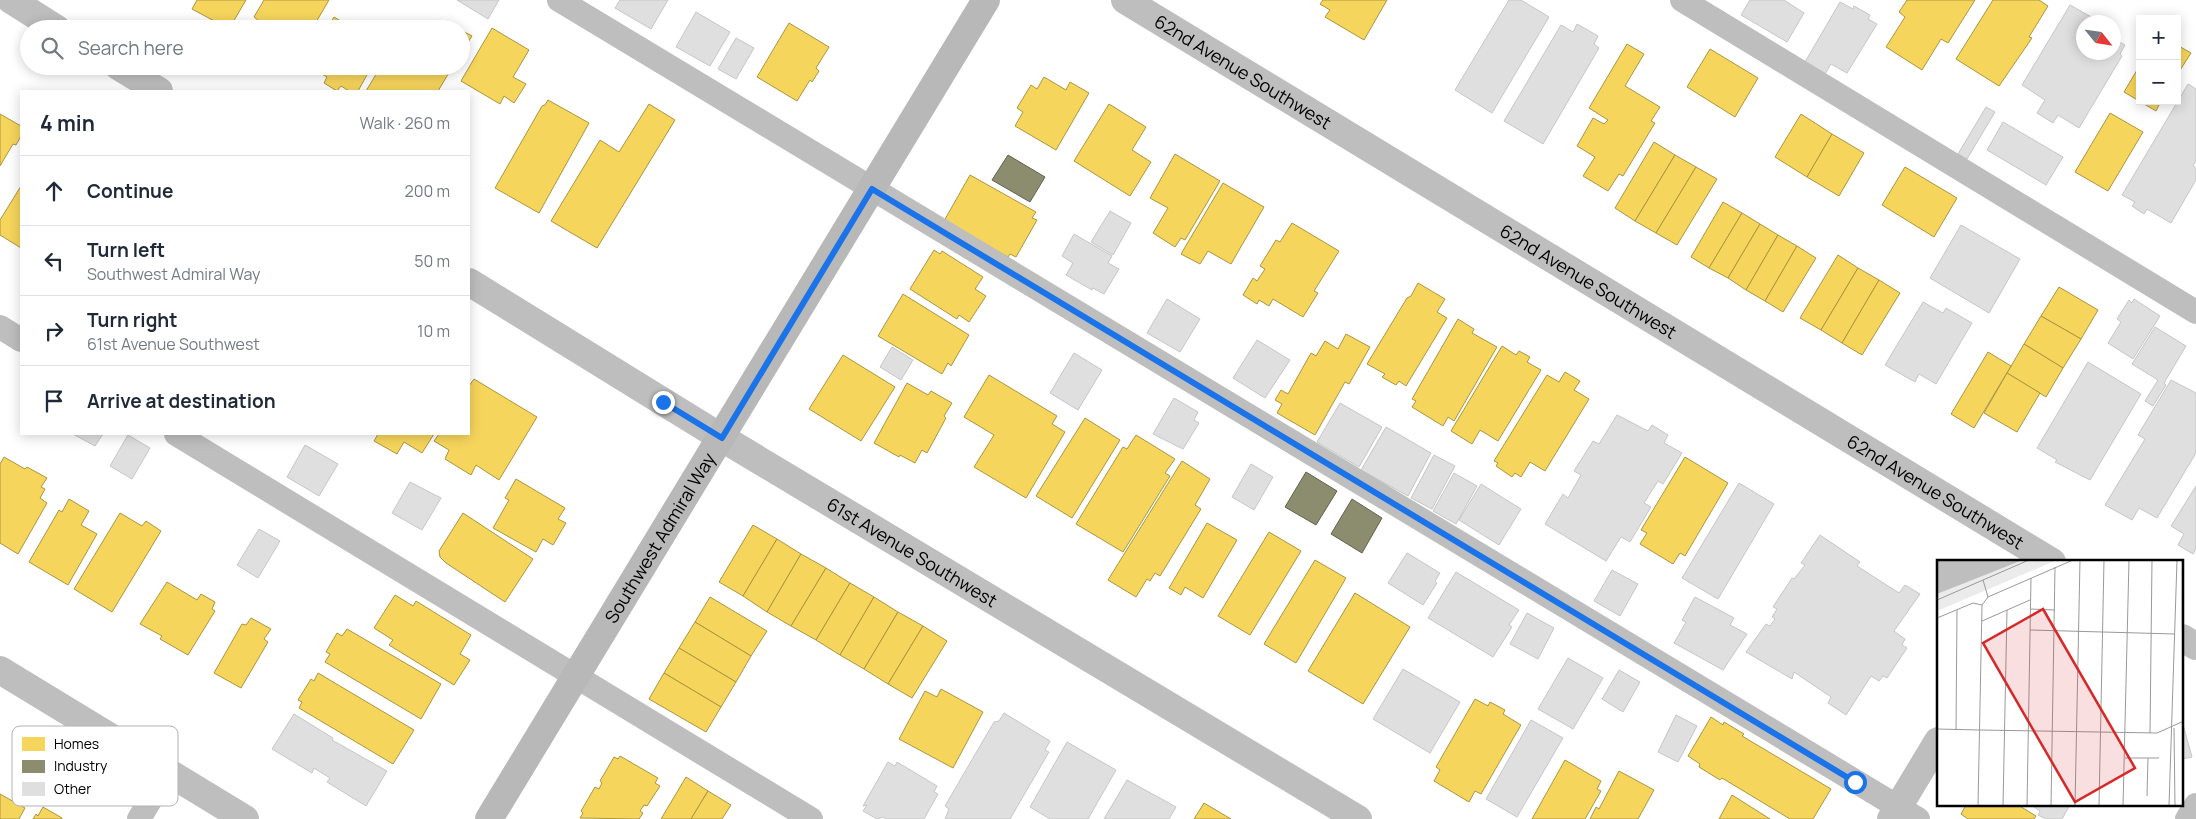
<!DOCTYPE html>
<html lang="en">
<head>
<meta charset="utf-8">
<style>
	:root { --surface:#fff; --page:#f6f6f7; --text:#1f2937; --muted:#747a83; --line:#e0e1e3 }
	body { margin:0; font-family:Manrope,sans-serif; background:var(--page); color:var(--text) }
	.controls { position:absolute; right:15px; top:15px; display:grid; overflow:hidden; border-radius:0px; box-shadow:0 2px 12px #0003 }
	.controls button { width:45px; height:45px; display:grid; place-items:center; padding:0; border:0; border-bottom:1px solid var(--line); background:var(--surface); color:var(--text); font:25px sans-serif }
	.compass { position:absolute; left:2076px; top:15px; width:45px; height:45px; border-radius:50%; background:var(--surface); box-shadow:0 2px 12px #0003; rotate:120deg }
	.stop { position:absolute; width:15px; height:15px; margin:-11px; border:4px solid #1a73e8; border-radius:50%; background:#fff }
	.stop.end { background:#1a73e8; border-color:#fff; box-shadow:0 1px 5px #0008 }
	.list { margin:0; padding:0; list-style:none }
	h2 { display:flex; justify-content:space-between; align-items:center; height:65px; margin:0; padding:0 20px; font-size:21px }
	h2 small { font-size:16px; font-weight:400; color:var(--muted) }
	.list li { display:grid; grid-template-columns:32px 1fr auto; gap:15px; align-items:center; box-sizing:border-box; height:70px; padding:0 20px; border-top:1px solid var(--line) }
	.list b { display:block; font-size:19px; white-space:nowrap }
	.list p { margin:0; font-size:16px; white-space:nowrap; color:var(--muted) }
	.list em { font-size:16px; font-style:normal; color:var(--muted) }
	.icon { flex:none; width:28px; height:28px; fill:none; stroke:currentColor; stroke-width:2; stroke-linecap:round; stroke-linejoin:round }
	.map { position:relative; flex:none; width:2196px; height:819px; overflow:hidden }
	.search { position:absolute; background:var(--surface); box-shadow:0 2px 12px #0003; left:20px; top:20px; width:450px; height:55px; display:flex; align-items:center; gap:12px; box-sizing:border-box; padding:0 18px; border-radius:28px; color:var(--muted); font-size:19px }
	.panel { position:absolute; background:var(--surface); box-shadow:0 2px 12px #0003; left:20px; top:90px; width:450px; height:345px; border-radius:0px }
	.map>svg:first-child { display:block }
</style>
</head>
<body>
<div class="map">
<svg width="2196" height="819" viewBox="0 0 2196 819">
	<rect width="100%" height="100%" fill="#fff"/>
	<g fill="#f6d55c" stroke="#ac9540">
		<polygon points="197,0 246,0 229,29 192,9"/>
		<polygon points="264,0 329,0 312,29 254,29 259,21 254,17"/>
		<polygon points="1323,0 1387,0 1364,40 1325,17 1330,10 1320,4"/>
		<polygon points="1907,0 1975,0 1948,43 1941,39 1922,70 1886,47 1905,17 1899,12"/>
		<polygon points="1993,0 2039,0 2048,6 2029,37 2032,38 1999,86 1956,59"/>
		<polygon points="334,17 354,29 327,29"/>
		<polygon points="447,21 459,29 442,29"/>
		<polygon points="789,23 829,47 816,68 819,71 812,82 810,80 797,101 757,77"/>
		<polygon points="492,28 529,50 513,77 526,84 514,103 504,96 500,104 461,81"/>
		<polygon points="461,30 472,36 461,53"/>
		<polygon points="1627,44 1644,54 1625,86 1660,107 1651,121 1655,123 1623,176 1619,174 1608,191 1583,176 1595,157 1577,146 1593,118 1604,124 1608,120 1589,108"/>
		<polygon points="2177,45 2191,53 2177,75"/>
		<polygon points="1710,49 1758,78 1735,117 1687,87"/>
		<polygon points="2140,65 2140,101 2161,101 2156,111 2124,92"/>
		<polygon points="308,66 372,66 358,91 349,91 341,86 337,91 324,83 327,77"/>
		<polygon points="381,66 453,66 438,91 366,91"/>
		<polygon points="1044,77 1066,90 1070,82 1089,93 1056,150 1015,126 1023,112 1017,108 1031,85 1037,89"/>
		<polygon points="548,100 589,123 539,213 495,188 542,106 545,105"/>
		<polygon points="649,104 675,120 597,248 551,221 600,140 619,152"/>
		<polygon points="1109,104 1146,127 1132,150 1151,162 1130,196 1074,161"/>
		<polygon points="2110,113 2143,132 2108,191 2075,172"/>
		<polygon points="0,114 21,126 21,136 16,145 13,144 0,166"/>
		<polygon points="1801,114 1832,134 1807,177 1775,157"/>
		<polygon points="1832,134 1864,153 1839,196 1807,177"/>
		<polygon points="1654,142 1675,155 1635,221 1615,208"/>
		<polygon points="1175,154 1220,181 1185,240 1181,238 1175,247 1153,233 1168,208 1150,198"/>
		<polygon points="1675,155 1696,167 1656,233 1635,221"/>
		<polygon points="1696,167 1717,179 1677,245 1656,233"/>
		<polygon points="1905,167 1957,198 1934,237 1882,205"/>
		<polygon points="970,175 1036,212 1032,218 1037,220 1016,257 1010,254 1008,257 944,221"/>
		<polygon points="1223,183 1264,207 1231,264 1208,251 1200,264 1181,254"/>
		<polygon points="21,186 21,248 0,235 0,220"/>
		<polygon points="1723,202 1742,213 1709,268 1691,257"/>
		<polygon points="1742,213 1760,224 1728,278 1709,268"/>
		<polygon points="1292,223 1339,251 1314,291 1318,293 1303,317 1273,299 1269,306 1259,300 1257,304 1243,295 1253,278 1257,281 1265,269 1260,266 1276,240 1280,242"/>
		<polygon points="1760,224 1778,235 1746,290 1728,278"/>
		<polygon points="1778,235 1797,246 1765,301 1746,290"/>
		<polygon points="1797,246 1816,258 1783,312 1765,301"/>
		<polygon points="934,250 940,254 942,251 983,277 975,289 986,296 969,322 959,315 957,319 910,289"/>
		<polygon points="1838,255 1858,268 1821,330 1800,318"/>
		<polygon points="1858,268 1879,280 1842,343 1821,330"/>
		<polygon points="1879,280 1900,293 1862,355 1842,343"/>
		<polygon points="1418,283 1445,299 1437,312 1447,318 1406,386 1399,381 1396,385 1382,377 1385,374 1367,364 1407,298 1411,296"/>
		<polygon points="2059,287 2098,310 2081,339 2041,316"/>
		<polygon points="903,294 969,335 951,366 948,363 942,374 878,336"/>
		<polygon points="2041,316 2081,339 2063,368 2024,344"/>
		<polygon points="1458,319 1474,329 1472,333 1497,347 1454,421 1448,417 1443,426 1412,407 1416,401 1412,399"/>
		<polygon points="1346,334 1370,347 1349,384 1345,382 1315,435 1277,413 1282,404 1275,400 1281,390 1288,394 1311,353 1316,356 1325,341 1338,349"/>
		<polygon points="2024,344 2063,368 2046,397 2007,373"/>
		<polygon points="1502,346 1516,355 1519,351 1530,357 1527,362 1541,370 1498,441 1480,430 1472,444 1451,431"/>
		<polygon points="1988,352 2011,366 1974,428 1951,414"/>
		<polygon points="843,355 895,387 861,441 809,409"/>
		<polygon points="1565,372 1580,381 1574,390 1589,399 1545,471 1530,462 1521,477 1515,473 1512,477 1496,466 1498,463 1494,461 1547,375 1559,382"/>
		<polygon points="2007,373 2040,393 2017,432 1984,413"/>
		<polygon points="989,375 1057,416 1052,424 1065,432 1026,498 974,467 994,435 964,417"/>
		<polygon points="474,379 537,417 499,480 476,465 471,475 445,459 449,450 434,441 439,434 469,434 469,386"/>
		<polygon points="907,383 928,395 931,391 952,403 944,416 946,418 927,453 922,450 915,463 900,455 899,457 874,443"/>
		<polygon points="1085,418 1120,440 1072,518 1036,496"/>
		<polygon points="378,434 434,434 422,453 404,442 397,454 374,441"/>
		<polygon points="1136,435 1175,459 1165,473 1170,476 1123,552 1076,524 1123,447 1127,449"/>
		<polygon points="4,457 25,469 27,467 47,478 41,487 45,489 40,498 47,503 18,554 0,543 0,464"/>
		<polygon points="1685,457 1728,483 1685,556 1680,553 1673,564 1640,544 1647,533 1641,530"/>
		<polygon points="1182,461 1210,479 1195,505 1201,509 1160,576 1155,573 1150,581 1147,579 1136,597 1108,580"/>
		<polygon points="516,479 565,508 558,519 566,523 553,545 543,539 536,552 493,528 509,500 505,498"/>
		<polygon points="69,499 89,511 81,525 97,534 68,585 29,562 59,510 62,512"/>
		<polygon points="120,513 142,526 146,521 161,531 112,612 74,589"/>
		<polygon points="463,513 533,559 505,602 446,563 440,557 439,551"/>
		<polygon points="1207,523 1237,540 1203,598 1185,587 1181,595 1169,588"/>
		<polygon points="753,525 777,539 743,596 719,582"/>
		<polygon points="1269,532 1301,551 1250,635 1218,616"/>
		<polygon points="777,539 801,554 767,612 743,596"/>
		<polygon points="801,554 826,568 791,626 767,612"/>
		<polygon points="1315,560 1346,578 1296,663 1264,644"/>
		<polygon points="826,568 850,583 816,640 791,626"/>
		<polygon points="167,582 197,600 201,594 215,602 212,609 215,611 188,655 160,639 162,636 140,624"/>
		<polygon points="850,583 874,597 840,655 816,640"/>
		<polygon points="1355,593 1410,627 1363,704 1308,671"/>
		<polygon points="395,595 413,606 416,601 471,635 460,654 470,660 454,685 389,645 393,640 374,628"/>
		<polygon points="710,597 767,631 751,656 695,622"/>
		<polygon points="874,597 898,612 864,669 840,655"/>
		<polygon points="898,612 923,626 888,684 864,669"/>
		<polygon points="251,618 271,629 264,639 268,642 241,688 214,673 242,624 246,625"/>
		<polygon points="695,622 751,656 736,682 679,648"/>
		<polygon points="923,626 947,641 912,698 888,684"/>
		<polygon points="347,629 441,684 421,719 325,662 330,654 326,652 337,633 342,636"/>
		<polygon points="679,648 736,682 721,707 664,673"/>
		<polygon points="318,673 414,730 393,764 299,708 302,702 298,700 311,679 314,681"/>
		<polygon points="664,673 721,707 706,732 649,699"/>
		<polygon points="941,689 983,712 953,768 899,739 925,691 937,697"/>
		<polygon points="1475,699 1488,706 1490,702 1505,710 1503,714 1521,725 1481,794 1475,791 1469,802 1434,781 1440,770 1436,767"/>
		<polygon points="1711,717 1723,725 1724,722 1744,734 1742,736 1831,789 1813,819 1790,819 1722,778 1720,780 1699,767 1700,764 1688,756"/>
		<polygon points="620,756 658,778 655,783 660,786 647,806 644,805 640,811 643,813 639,819 580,818 583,813 581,811 595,787 599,789 602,783 600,781 614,757 618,759"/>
		<polygon points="1565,760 1601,781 1597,789 1601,791 1585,819 1532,819"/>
		<polygon points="1619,771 1654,790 1638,819 1590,819 1596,807 1599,809"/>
		<polygon points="686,777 708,791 691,819 661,819"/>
		<polygon points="708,791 731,805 722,819 691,819"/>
		<polygon points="0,794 25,808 19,819 0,819"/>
		<polygon points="1732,795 1770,819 1719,819"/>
		<polygon points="1204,803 1231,819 1194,819"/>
		<polygon points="1966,805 2018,805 2036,816 2034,819 1968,819 1961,814"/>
		<polygon points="43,807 62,818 62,819 33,819 36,814 38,816"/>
	</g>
	<g fill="#8c8c6e" stroke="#62624d">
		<polygon points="1008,155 1045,177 1030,202 992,180"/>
		<polygon points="1306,472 1337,491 1316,525 1285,507"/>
		<polygon points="1352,499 1382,518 1362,553 1331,534"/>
	</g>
	<g fill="#dfdfdf" stroke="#c6c6c6">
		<polygon points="457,0 499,0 488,19"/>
		<polygon points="620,0 668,0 651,29 615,8"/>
		<polygon points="1509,0 1521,0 1549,17 1492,113 1455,90"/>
		<polygon points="1750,0 1784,0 1804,13 1787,42 1741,15"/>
		<polygon points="1840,2 1853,9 1854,6 1870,15 1868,19 1877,24 1847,73 1831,64 1825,74 1805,62"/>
		<polygon points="2070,5 2100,22 2084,22 2084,52 2114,52 2114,39 2125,45 2120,54 2122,56 2079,128 2058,115 2053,123 2037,113 2045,100 2022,85"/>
		<polygon points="696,12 730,32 710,66 676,47"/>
		<polygon points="1577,24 1598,36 1594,44 1599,48 1543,144 1504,121 1561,25 1573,32"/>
		<polygon points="736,38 754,48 736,79 718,69"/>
		<polygon points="2188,84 2196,89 2196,161 2193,166 2196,168 2196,180 2171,223 2147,209 2144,214 2132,206 2135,202 2122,195"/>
		<polygon points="1986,107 1995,112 1967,159 1958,154"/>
		<polygon points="2003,122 2063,157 2046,185 1987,150"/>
		<polygon points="1110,211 1131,223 1113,255 1091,242"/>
		<polygon points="1961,225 2020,259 1989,313 1930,278"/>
		<polygon points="1074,234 1112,256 1108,263 1119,269 1104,294 1093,288 1092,290 1066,275 1073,263 1062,256"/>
		<polygon points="1167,299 1200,319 1180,352 1147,333"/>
		<polygon points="2134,299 2160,316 2133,359 2108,343 2121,322 2117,319 2129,300 2132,303"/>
		<polygon points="1923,302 1943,313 1946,308 1972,323 1936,384 1919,374 1915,382 1885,365"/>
		<polygon points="2155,327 2186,346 2164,383 2166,385 2153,406 2145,401 2158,380 2132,364"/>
		<polygon points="1257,340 1290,360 1265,398 1233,378"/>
		<polygon points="892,347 913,360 901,380 880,367"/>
		<polygon points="1074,353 1102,370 1078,410 1050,393"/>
		<polygon points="2088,362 2141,394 2090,480 2055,462 2057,460 2037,448"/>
		<polygon points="2171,380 2196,393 2196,453 2157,518 2139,508 2132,520 2105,505 2145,439 2138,435"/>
		<polygon points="1174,398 1198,412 1194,420 1199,423 1183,449 1153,434"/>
		<polygon points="1340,403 1382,427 1359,467 1317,442"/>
		<polygon points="1617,415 1648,431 1652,425 1668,435 1664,443 1682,453 1663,484 1658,481 1644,503 1651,507 1630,542 1621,537 1606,561 1545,524 1563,494 1568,498 1581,475 1574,471 1593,441 1599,444"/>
		<polygon points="1386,427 1431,453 1408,496 1361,470"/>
		<polygon points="73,434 103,434 95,446"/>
		<polygon points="128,435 150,448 132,479 110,466"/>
		<polygon points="305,445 338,464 319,496 287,477"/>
		<polygon points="1434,455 1455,466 1432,509 1411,498"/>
		<polygon points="1251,464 1273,477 1254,510 1232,497"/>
		<polygon points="1454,473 1477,486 1456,524 1433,511"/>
		<polygon points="410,482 441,498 422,530 392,513"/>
		<polygon points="1739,483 1774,504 1718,599 1682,578"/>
		<polygon points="1481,484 1521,509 1499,545 1459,520"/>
		<polygon points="2196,486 2196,549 2193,554 2178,545 2184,534 2171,526"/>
		<polygon points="259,529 280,541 258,578 237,565"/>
		<polygon points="1820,535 1860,562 1857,566 1899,593 1905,585 1920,594 1894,631 1905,639 1902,645 1907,648 1887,678 1883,676 1879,681 1871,676 1846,715 1828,703 1831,697 1794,672 1792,679 1746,652 1766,624 1770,626 1775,619 1772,617 1777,609 1773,607 1792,578 1794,579 1805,565 1801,563"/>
		<polygon points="1407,553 1440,573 1435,581 1437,583 1423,605 1388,583"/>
		<polygon points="1612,570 1638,584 1620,616 1594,601"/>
		<polygon points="1456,572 1519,610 1509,625 1512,627 1493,657 1428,618"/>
		<polygon points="1695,597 1734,618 1730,625 1747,634 1723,670 1674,643 1686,622 1682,620"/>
		<polygon points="1527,613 1554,628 1538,659 1510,644"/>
		<polygon points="1568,658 1603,678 1573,729 1538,709"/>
		<polygon points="1403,669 1460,702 1430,753 1373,719"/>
		<polygon points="1619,670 1640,682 1623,712 1602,699"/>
		<polygon points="1004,713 1050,741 1045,750 1049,752 1010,819 945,819 949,809 945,806 994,722 999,721"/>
		<polygon points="294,714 333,738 332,740 387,771 366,806 327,782 330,778 314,768 312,773 272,749"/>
		<polygon points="1676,715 1697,726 1678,762 1658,752"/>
		<polygon points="1531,720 1563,738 1517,817 1486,799"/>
		<polygon points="2182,721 2192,757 2182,759"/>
		<polygon points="1067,742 1116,770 1088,819 1050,819 1030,807"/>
		<polygon points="888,762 895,766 897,762 937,786 934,792 938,794 924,819 886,819 883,817 877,819 863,811 867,805 863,806"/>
		<polygon points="1127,780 1176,807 1169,819 1104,819"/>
		<polygon points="2031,805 2070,805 2062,819 2046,819 2038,815 2040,811"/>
	</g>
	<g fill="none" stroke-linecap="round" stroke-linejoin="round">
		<g stroke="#bebebe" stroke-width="24">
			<polyline points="559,0 1918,819"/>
			<polyline points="1682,0 2196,312"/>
			<polyline points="0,327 21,340"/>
			<polyline points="176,434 811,819"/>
			<polyline points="139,819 167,772"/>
			<polyline points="2187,819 2196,805"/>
		</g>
		<g stroke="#bebebe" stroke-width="28">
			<polyline points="11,0 57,29"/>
			<path id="s1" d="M 1125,0 L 2052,562"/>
			<polyline points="118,66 159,91"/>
			<path id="s2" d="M 469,282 L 722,438 L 1358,819"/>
			<polyline points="2182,638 2196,646"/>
			<polyline points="0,670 245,819"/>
			<polyline points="1891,819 1938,741"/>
		</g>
		<path stroke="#b8b8b8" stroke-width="28" id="s3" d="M 489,819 L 986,0"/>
	</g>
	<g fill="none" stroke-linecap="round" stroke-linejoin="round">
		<polyline stroke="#1a73e8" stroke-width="6" points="663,402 722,438 872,189 1855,782"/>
	</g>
	<g text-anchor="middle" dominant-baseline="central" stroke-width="5" stroke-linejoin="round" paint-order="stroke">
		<g font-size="18" fill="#000" stroke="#fff">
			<text stroke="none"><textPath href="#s1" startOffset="138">62nd Avenue Southwest</textPath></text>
			<text stroke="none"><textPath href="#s1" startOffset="542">62nd Avenue Southwest</textPath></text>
			<text stroke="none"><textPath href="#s1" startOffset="948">62nd Avenue Southwest</textPath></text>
			<text stroke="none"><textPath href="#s3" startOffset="329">Southwest Admiral Way</textPath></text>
			<text stroke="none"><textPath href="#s2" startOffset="519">61st Avenue Southwest</textPath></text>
		</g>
	</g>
	<g transform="translate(1937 560)">
		<rect width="246" height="246" fill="#fff"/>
		<path d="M 86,0 L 120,0 L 0,51 L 0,34 ZM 244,0 L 247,0 L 246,70 L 244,69 Z" fill="#ebebeb"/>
		<path d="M 0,0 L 86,0 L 0,34 Z" fill="#bebebe"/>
		<path fill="none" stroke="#999" stroke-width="1" d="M 46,20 L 51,37M 0,40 L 92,0M 93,49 L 118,50M 0,58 L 36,43 L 45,45M 45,61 L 93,40M 93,70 L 238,74M 237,168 L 238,246M 0,169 L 43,170M 19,170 L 20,50M 43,170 L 220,173 L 247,161M 213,173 L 215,0M 188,198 L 222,198M 210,236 L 211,198M 41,246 L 45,45 L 51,37 L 136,0M 66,246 L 70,50M 90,246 L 94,18M 114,246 L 118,7M 138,246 L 143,0M 162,246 L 167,0M 186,246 L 192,0M 232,246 L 240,0"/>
		<path fill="#d62828" fill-opacity="0.15" stroke="#d62828" stroke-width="2.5" d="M 106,49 L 198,208 L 138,242 L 46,83 Z"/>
		<rect width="246" height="246" fill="none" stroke="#000" stroke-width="2.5"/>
	</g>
	<rect x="12" y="726" width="166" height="80" rx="8" fill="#fff" stroke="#b2b2b2" stroke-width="1"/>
	<rect x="22" y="737" width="23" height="14" fill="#f6d55c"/>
	<rect x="22" y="760" width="23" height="13" fill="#8c8c6e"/>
	<rect x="22" y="782" width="23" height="14" fill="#dfdfdf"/>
	<g font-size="14" fill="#000">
		<text x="54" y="749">Homes</text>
		<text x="54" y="771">Industry</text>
		<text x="54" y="794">Other</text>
	</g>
</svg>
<div class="controls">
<button>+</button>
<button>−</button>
</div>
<svg class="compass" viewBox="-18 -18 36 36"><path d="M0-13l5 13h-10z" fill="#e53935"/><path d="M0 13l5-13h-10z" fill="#747a83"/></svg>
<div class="stop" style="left:1855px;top:782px"></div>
<div class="stop end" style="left:663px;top:402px"></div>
<div class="search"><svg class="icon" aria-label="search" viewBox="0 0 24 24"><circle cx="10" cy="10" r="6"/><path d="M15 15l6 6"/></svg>Search here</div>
<section class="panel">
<h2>4 min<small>Walk · 260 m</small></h2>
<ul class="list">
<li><svg class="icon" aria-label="ahead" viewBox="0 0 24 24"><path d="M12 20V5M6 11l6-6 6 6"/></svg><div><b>Continue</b></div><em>200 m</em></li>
<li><svg class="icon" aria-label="left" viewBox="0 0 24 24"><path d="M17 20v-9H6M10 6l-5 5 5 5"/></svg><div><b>Turn left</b><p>Southwest Admiral Way</p></div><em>50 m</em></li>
<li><svg class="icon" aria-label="right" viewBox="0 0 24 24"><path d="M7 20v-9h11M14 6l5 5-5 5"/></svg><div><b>Turn right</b><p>61st Avenue Southwest</p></div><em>10 m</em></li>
<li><svg class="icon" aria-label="arrive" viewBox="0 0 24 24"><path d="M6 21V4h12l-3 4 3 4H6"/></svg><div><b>Arrive at destination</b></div></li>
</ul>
</section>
</div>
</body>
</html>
